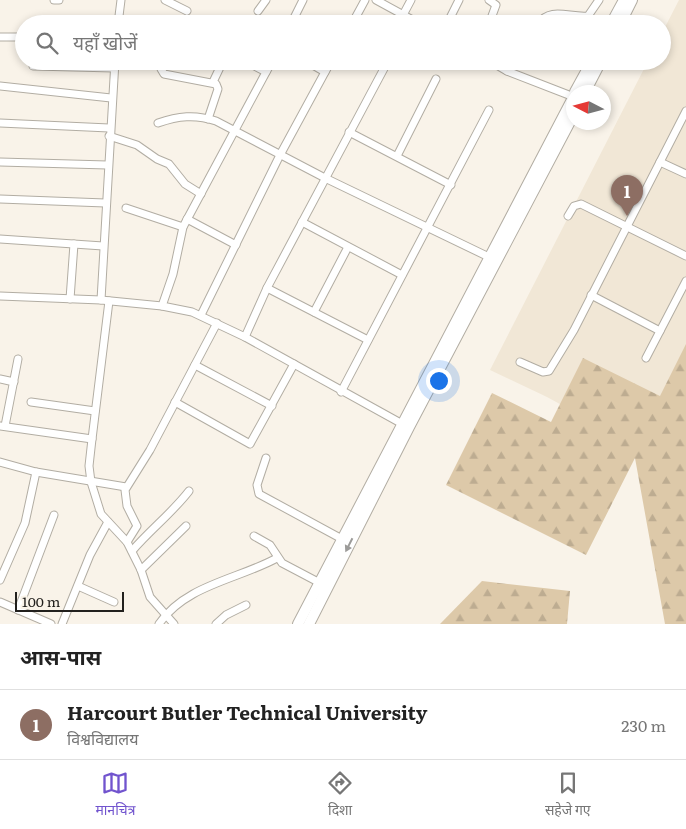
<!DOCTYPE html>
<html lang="hi">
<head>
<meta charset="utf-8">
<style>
	:root { --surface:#fff; --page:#f2f2f2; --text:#222; --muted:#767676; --line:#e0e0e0; --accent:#7154ce }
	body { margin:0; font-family:Literata,"Noto Sans Devanagari",serif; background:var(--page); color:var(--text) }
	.compass { position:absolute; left:566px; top:85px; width:45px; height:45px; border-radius:50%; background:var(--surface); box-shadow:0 2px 8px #0003; rotate:276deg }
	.scale { position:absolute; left:15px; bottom:12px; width:109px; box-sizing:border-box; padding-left:5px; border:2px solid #22201d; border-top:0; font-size:14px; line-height:18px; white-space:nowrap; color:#22201d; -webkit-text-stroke:4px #f9f3e9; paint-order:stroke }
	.you { position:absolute; left:438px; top:380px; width:18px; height:18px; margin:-12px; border:4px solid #fff; border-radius:50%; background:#1a73e8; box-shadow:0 0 0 8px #1a73e833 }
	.badge { display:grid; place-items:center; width:32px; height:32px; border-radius:50%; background:var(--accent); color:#fff; font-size:16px; font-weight:700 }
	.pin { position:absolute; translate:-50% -41px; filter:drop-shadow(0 1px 2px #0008) }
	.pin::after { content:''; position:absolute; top:26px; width:18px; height:15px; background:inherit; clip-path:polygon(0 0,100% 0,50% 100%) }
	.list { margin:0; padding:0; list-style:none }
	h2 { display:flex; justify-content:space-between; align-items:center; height:65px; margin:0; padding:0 20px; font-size:21px }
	h2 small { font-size:16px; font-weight:400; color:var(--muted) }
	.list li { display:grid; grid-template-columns:32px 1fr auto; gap:15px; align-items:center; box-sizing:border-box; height:70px; padding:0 20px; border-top:1px solid var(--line) }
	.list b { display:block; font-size:19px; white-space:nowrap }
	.list p { margin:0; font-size:16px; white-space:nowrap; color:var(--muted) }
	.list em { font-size:16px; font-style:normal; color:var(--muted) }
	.icon { flex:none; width:28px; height:28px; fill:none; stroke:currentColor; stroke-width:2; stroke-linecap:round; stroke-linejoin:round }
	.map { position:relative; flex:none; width:686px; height:624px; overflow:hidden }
	.search { position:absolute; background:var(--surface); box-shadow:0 2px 8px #0003; left:15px; right:15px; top:15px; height:55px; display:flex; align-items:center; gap:12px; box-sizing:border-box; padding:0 18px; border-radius:28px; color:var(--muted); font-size:19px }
	.sheet { height:135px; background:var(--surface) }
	nav { display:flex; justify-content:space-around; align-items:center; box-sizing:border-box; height:70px; border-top:1px solid var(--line); background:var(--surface); font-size:14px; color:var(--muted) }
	nav a { display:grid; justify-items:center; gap:2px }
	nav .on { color:var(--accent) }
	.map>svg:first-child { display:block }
</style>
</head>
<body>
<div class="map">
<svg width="686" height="624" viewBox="0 0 686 624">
	<defs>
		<pattern id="forest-firs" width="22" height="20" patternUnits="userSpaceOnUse" patternTransform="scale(1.25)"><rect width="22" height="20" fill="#ddc9a9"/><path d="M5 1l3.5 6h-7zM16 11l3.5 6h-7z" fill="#bdac91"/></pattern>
	</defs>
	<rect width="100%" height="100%" fill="#f9f3e9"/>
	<polygon fill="#f1e7d6" points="679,0 686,0 686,473 547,397 490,370 648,61 662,61 662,33"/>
	<g fill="url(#forest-firs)">
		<polygon points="686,344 686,624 665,624 635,458 586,555 446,485 492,393 551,422 583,358 660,396"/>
		<polygon points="482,581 570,591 567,624 440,624"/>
	</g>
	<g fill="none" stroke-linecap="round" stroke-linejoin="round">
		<g stroke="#b2ada3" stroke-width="9">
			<g id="street">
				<polyline points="54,0 59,0"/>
				<polyline points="165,0 187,11"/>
				<polyline points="376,0 420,24"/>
				<polyline points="489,0 496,5 489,24"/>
				<polyline points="258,11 266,0"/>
				<polyline points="403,15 411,0"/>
				<polyline points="118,24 121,0"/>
				<polyline points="228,24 231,20"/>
				<polyline points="291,24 303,0"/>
				<polyline points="352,24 365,0"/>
				<polyline points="447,24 459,0"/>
				<path d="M 538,24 C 551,6 569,18 588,16 L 599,0"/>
				<polyline points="0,37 24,37"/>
				<polyline points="162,61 161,69 164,74 216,84 218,89 208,119"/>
				<polyline points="245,61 266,72"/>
				<polyline points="306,61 325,72"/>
				<polyline points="490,61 507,71 574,97"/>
				<polyline points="33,66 114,68"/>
				<polyline points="507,71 513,61"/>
				<polyline points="213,82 223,61"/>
				<polyline points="0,86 111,98"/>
				<polyline points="0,123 109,128"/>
				<path d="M 158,123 C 178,116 195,114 216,121 L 325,178 L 493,259"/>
				<polyline points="349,132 451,185"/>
				<polyline points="109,136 137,145 157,159 169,164 185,184 201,194"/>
				<polyline points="397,156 436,79"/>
				<polyline points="0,162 107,165"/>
				<polyline points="660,162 686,174"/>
				<polyline points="0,199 105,203"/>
				<polyline points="126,208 183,227"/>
				<polyline points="568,216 574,206 581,204 686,256"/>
				<polyline points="187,219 236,245"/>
				<polyline points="302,222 402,275"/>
				<polyline points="0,239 103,246"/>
				<polyline points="267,288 368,340"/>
				<polyline points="591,295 660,331"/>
				<polyline points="0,296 101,300 162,306 192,312 245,337 406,426"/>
				<polyline points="70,299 74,244"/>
				<polyline points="101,300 115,61"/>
				<polyline points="109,301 92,439 89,466 91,482 101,514 127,542 141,570 150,597 174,624"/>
				<polyline points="162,306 173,274 183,227 272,61"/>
				<polyline points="314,312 348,247"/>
				<polyline points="201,315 280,155 331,61"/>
				<polyline points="245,337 267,288 388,61"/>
				<polyline points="646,358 686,281"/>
				<polyline points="520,362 543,372 549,371 574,330 686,111"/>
				<polyline points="195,365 272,406"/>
				<polyline points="0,379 14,382"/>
				<polyline points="341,392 489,110"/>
				<polyline points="31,402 95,411"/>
				<polyline points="175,402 250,444 294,364"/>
				<polyline points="0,426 92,439"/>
				<polyline points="5,426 18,359"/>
				<polyline points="266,458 257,485 259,494 342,539"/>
				<polyline points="0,462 36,472 126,487"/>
				<polyline points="254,536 270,545 282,563 320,583"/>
				<polyline points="127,542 137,526 127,506 125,490 150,450 217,323"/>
				<path d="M 132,551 C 150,530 172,513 189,491"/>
				<polyline points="141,570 186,526"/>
				<polyline points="0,580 25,523 36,472"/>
				<polyline points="78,586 114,602"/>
				<polyline points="0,602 51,624"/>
				<polyline points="18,610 54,515"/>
				<polyline points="62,624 90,555 108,522"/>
				<path d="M 159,624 C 185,585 239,579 277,558"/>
				<polyline points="216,624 226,615 246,605"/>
			</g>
		</g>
		<g stroke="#b2ada3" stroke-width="12">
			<g id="secondary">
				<polyline points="611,24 624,0"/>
				<polyline points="620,24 632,0"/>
				<polyline points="575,92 592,61"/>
				<polyline points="585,92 601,61"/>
				<polyline points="298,624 574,96"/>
				<polyline points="309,624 409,427 574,114"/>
			</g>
		</g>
		<use href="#street" stroke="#fff" stroke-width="7"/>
		<use href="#secondary" stroke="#fff" stroke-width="10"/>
	</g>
	<defs><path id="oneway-solid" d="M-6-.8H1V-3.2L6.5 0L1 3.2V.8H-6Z" transform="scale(1.25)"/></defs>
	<use fill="#9c9b99" href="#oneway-solid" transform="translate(349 545) rotate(117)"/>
</svg>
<svg class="compass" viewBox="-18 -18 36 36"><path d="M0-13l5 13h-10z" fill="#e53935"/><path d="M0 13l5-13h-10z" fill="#767676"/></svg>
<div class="scale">100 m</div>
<div class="you"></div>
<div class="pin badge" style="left:627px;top:216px;background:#8d6e63">1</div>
<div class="search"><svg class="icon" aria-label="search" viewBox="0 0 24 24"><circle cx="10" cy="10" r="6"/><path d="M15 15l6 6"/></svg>यहाँ खोजें</div>
</div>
<section class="sheet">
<h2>आस-पास<small></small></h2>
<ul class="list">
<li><span class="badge" style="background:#8d6e63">1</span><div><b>Harcourt Butler Technical University</b><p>विश्वविद्यालय</p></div><em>230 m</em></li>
</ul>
</section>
<nav>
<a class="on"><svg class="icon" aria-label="map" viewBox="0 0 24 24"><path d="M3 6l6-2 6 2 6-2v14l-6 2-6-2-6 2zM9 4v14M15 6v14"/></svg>मानचित्र</a>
<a><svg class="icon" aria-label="directions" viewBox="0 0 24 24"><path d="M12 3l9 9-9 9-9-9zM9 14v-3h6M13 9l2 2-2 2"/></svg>दिशा</a>
<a><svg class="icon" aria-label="saved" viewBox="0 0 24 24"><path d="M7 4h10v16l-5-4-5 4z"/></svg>सहेजे गए</a>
</nav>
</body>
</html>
